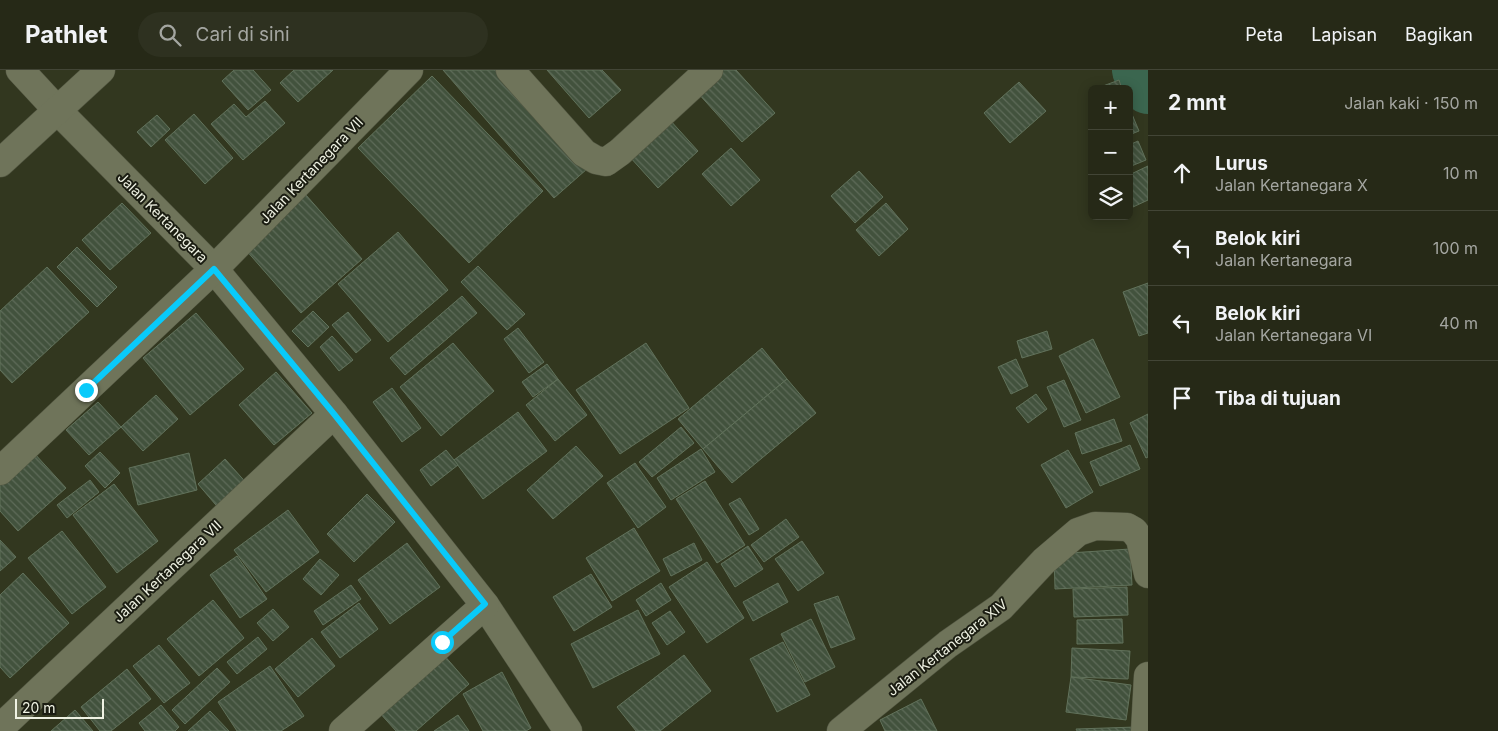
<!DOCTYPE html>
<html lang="id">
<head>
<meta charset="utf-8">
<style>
	:root { --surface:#262917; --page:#2e3120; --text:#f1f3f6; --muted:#a4a6a1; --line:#424536 }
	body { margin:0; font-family:Inter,sans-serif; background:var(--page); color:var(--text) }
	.controls { position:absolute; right:15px; top:15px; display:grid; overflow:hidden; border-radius:8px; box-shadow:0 2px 12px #0003 }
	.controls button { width:45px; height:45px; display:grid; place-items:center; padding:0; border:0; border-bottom:1px solid var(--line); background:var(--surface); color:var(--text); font:25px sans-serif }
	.scale { position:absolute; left:15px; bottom:12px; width:89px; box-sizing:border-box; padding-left:5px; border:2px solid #eff2e3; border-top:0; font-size:14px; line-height:18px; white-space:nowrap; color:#eff2e3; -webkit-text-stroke:4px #1b1d12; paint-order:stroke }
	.stop { position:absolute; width:15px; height:15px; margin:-11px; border:4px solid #09cafa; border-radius:50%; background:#fff }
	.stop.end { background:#09cafa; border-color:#fff; box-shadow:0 1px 5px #0008 }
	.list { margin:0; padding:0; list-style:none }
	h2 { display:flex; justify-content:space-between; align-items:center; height:65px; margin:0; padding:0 20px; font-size:21px }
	h2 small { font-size:16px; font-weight:400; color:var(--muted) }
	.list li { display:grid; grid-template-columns:32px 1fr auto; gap:15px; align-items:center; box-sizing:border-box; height:75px; padding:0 20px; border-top:1px solid var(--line) }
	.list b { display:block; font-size:19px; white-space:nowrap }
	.list p { margin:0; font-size:16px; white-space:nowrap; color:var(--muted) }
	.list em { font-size:16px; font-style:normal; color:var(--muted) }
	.icon { flex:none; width:28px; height:28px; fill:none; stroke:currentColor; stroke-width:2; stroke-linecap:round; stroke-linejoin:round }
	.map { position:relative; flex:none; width:1148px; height:661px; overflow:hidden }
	header { display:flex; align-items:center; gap:30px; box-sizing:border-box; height:70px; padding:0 25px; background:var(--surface); border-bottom:1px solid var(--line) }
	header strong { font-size:24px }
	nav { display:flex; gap:28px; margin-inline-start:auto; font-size:18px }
	.search { width:350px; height:45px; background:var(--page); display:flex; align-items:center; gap:12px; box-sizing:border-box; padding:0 18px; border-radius:28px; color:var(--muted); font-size:19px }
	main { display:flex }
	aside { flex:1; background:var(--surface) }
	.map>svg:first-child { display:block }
</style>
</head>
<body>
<header>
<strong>Pathlet</strong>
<div class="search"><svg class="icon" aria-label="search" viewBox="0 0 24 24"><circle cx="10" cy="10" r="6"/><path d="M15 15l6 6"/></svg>Cari di sini</div>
<nav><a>Peta</a><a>Lapisan</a><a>Bagikan</a></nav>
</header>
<main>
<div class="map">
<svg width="1148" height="661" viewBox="0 0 1148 661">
	<defs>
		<pattern id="building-back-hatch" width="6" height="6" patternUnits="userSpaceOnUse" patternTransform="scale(1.25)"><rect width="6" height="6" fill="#42523d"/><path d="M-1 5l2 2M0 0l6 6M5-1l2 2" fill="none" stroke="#5e6b59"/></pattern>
	</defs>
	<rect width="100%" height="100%" fill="#32371f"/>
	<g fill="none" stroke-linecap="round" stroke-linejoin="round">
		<polyline stroke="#3b664f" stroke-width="54" points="1139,0 1148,17"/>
	</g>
	<g fill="url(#building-back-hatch)" stroke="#61725b">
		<polygon points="234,0 253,0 271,20 248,40 222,11"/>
		<polygon points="294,0 333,0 298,32 280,13"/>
		<polygon points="443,0 501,0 587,99 554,128"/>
		<polygon points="547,0 602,0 621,20 589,48"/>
		<polygon points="722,0 736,0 775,43 742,72 697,22"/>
		<polygon points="432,6 543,121 469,193 358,78"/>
		<polygon points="1119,10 1122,19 1095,19"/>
		<polygon points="1019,12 1046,41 1010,73 984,43"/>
		<polygon points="265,31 285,53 243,90 211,54 234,34 246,47"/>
		<polygon points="1129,37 1139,61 1129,65"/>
		<polygon points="194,44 233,88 205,114 165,70"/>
		<polygon points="157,45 170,59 151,77 137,62"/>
		<polygon points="669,49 698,81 658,118 629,86"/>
		<polygon points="1138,71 1146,90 1129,97 1129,75"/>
		<polygon points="731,78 760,110 731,136 702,104"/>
		<polygon points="1148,96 1148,130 1133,137 1129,128 1129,105"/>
		<polygon points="859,101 883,127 855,153 831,126"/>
		<polygon points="306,125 362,189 301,243 245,179"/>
		<polygon points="122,133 151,163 110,200 82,170"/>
		<polygon points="886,133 908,159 879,186 856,160"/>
		<polygon points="398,162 448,220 388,272 338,214"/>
		<polygon points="77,177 117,217 97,237 57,197"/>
		<polygon points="478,196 525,244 507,260 461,212"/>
		<polygon points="47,197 89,242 12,313 0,300 0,241"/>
		<polygon points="1148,213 1148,263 1139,266 1123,222"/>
		<polygon points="462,226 477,243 405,305 390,288"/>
		<polygon points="313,241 329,257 308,277 292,261"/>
		<polygon points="348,242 371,270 356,283 332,255"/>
		<polygon points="196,243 244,299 190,345 143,288"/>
		<polygon points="518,258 544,292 529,303 504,269"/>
		<polygon points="1047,261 1052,279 1022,288 1017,271"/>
		<polygon points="332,266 353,290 339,301 320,277"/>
		<polygon points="1093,269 1120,327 1086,343 1059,286"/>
		<polygon points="453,273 494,321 441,366 400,317"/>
		<polygon points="646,273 689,338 620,384 576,320"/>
		<polygon points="762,278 787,309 703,379 678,349"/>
		<polygon points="1016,289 1028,316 1011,324 998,297"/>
		<polygon points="547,294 558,309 533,327 522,312"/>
		<polygon points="276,302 312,343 274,375 239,335"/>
		<polygon points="558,309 587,345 555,371 526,335"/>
		<polygon points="787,309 816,343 732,413 703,379"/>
		<polygon points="1064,310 1081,350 1064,357 1047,317"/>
		<polygon points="392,318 421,358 402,372 373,332"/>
		<polygon points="1036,324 1047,339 1028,353 1016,338"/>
		<polygon points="156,325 178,349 143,381 121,357"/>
		<polygon points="98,332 121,357 89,385 66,360"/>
		<polygon points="518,342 547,381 483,429 454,390"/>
		<polygon points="1148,344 1148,387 1146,388 1130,353"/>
		<polygon points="1114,349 1122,371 1082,384 1075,363"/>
		<polygon points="681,357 694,373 652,407 639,392"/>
		<polygon points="1130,375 1140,399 1100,416 1090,392"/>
		<polygon points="576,376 603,406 553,449 527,420"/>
		<polygon points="701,379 715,402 671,430 657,408"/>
		<polygon points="446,380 458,395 431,416 420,400"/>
		<polygon points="1068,380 1093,422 1066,438 1041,395"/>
		<polygon points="100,382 120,403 105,418 85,396"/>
		<polygon points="34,383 66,418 18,461 0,441 0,414"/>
		<polygon points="189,383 197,420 138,435 129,398"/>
		<polygon points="225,389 249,416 221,441 198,414"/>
		<polygon points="635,393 666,437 638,458 607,413"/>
		<polygon points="90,410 99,422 67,448 57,435"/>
		<polygon points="705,411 745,475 717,493 676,429"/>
		<polygon points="114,414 158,471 117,503 73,445"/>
		<polygon points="367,424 395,452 354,492 327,464"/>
		<polygon points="740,428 759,459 749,465 729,434"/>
		<polygon points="288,440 319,482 266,522 234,480"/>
		<polygon points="786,449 799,467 764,492 751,475"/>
		<polygon points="634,458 660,501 612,531 586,488"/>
		<polygon points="62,461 106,517 72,544 28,488"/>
		<polygon points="0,470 16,487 0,501"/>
		<polygon points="802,471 824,503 798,521 775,489"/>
		<polygon points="407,473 440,517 390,554 358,510"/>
		<polygon points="694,473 702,490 671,506 663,489"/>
		<polygon points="748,476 763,499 735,517 721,494"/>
		<polygon points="1130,479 1132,515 1055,519 1054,484"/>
		<polygon points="237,486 267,529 240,548 210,505"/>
		<polygon points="320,489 339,505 321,525 303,509"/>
		<polygon points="707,492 744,548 707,573 669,517"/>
		<polygon points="23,503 69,553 10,608 0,597 0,525"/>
		<polygon points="591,504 612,537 574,561 553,527"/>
		<polygon points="661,513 671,530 646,546 636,530"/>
		<polygon points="778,513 788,532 753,551 743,532"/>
		<polygon points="351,515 361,529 323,555 314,541"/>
		<polygon points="1127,517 1128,545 1074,547 1073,519"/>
		<polygon points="838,526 855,569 831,578 814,534"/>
		<polygon points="213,530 244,568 199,606 167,569"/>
		<polygon points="359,533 378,559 340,588 321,562"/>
		<polygon points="273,539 289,557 273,571 257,553"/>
		<polygon points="638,540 660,584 593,618 571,574"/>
		<polygon points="670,541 685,562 667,575 652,553"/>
		<polygon points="811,549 835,597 805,612 781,564"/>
		<polygon points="1122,549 1123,573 1077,574 1077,550"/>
		<polygon points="258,567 267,579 237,604 227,592"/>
		<polygon points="312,568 335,596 298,627 275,599"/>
		<polygon points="783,572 810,625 777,642 750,589"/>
		<polygon points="159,575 190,613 164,633 133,596"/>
		<polygon points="1072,578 1130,581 1128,609 1071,607"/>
		<polygon points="443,584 469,614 416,661 396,661 378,641"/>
		<polygon points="684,585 711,621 660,661 636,661 617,637"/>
		<polygon points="270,596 304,646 281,661 237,661 218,632"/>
		<polygon points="217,598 230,612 185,654 172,640"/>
		<polygon points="127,599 151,629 111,661 100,661 81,637"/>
		<polygon points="502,602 531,658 526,661 483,661 463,624"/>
		<polygon points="1071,607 1131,615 1126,650 1066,642"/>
		<polygon points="921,629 937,661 885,661 880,650"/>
		<polygon points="161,635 179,657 175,661 145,661 139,653"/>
		<polygon points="75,640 93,661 51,661"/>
		<polygon points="210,641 229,661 188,661"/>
		<polygon points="458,645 469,661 434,661"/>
		<polygon points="1136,657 1136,661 1077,661 1076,659"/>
	</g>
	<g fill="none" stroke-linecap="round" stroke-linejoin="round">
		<g stroke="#515540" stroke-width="29">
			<g id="street">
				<polyline points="20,0 58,41 214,199 334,344 485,535 568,661"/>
				<polyline points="510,0 584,83 596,90 606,92 620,82 709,0"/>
				<polyline points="0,93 101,0"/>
				<polyline points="0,401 214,199 409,0"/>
				<polyline points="0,658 334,344"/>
				<polyline points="343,661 485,535"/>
				<polyline points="841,661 948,574 1001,537 1044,491 1078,462 1095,456 1127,457 1134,461 1140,469 1148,504"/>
				<polyline points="1145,661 1148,606"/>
			</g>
		</g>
		<use href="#street" stroke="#6f745a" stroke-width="28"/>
	</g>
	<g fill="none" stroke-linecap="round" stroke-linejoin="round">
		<polyline stroke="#09cafa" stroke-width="6" points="86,320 214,199 334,344 485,534 442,572"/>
	</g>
	<g text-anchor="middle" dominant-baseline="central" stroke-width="4" stroke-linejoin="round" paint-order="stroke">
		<g font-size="14" fill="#eff2e3" stroke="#1b1d12">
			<text transform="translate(311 100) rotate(-46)">Jalan Kertanegara VII</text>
			<text transform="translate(163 147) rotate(45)">Jalan Kertanegara</text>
			<text transform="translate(167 501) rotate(-43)">Jalan Kertanegara VII</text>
			<text transform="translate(947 577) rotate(-38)">Jalan Kertanegara XIV</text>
		</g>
	</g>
</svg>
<div class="controls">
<button>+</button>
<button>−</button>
<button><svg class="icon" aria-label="layers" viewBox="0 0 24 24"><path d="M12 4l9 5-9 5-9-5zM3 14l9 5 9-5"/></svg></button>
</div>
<div class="scale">20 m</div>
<div class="stop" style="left:442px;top:572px"></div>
<div class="stop end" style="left:86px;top:320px"></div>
</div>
<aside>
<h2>2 mnt<small>Jalan kaki · 150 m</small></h2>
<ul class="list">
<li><svg class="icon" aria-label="ahead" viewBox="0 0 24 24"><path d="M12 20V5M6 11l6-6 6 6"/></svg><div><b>Lurus</b><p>Jalan Kertanegara X</p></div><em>10 m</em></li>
<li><svg class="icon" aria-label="left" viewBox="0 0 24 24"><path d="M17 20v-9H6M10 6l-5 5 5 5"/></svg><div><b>Belok kiri</b><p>Jalan Kertanegara</p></div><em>100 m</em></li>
<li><svg class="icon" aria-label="left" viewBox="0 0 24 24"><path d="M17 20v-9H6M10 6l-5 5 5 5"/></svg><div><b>Belok kiri</b><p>Jalan Kertanegara VI</p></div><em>40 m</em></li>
<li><svg class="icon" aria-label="arrive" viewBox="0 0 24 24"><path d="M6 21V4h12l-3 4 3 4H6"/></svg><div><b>Tiba di tujuan</b></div></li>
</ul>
</aside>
</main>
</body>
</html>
